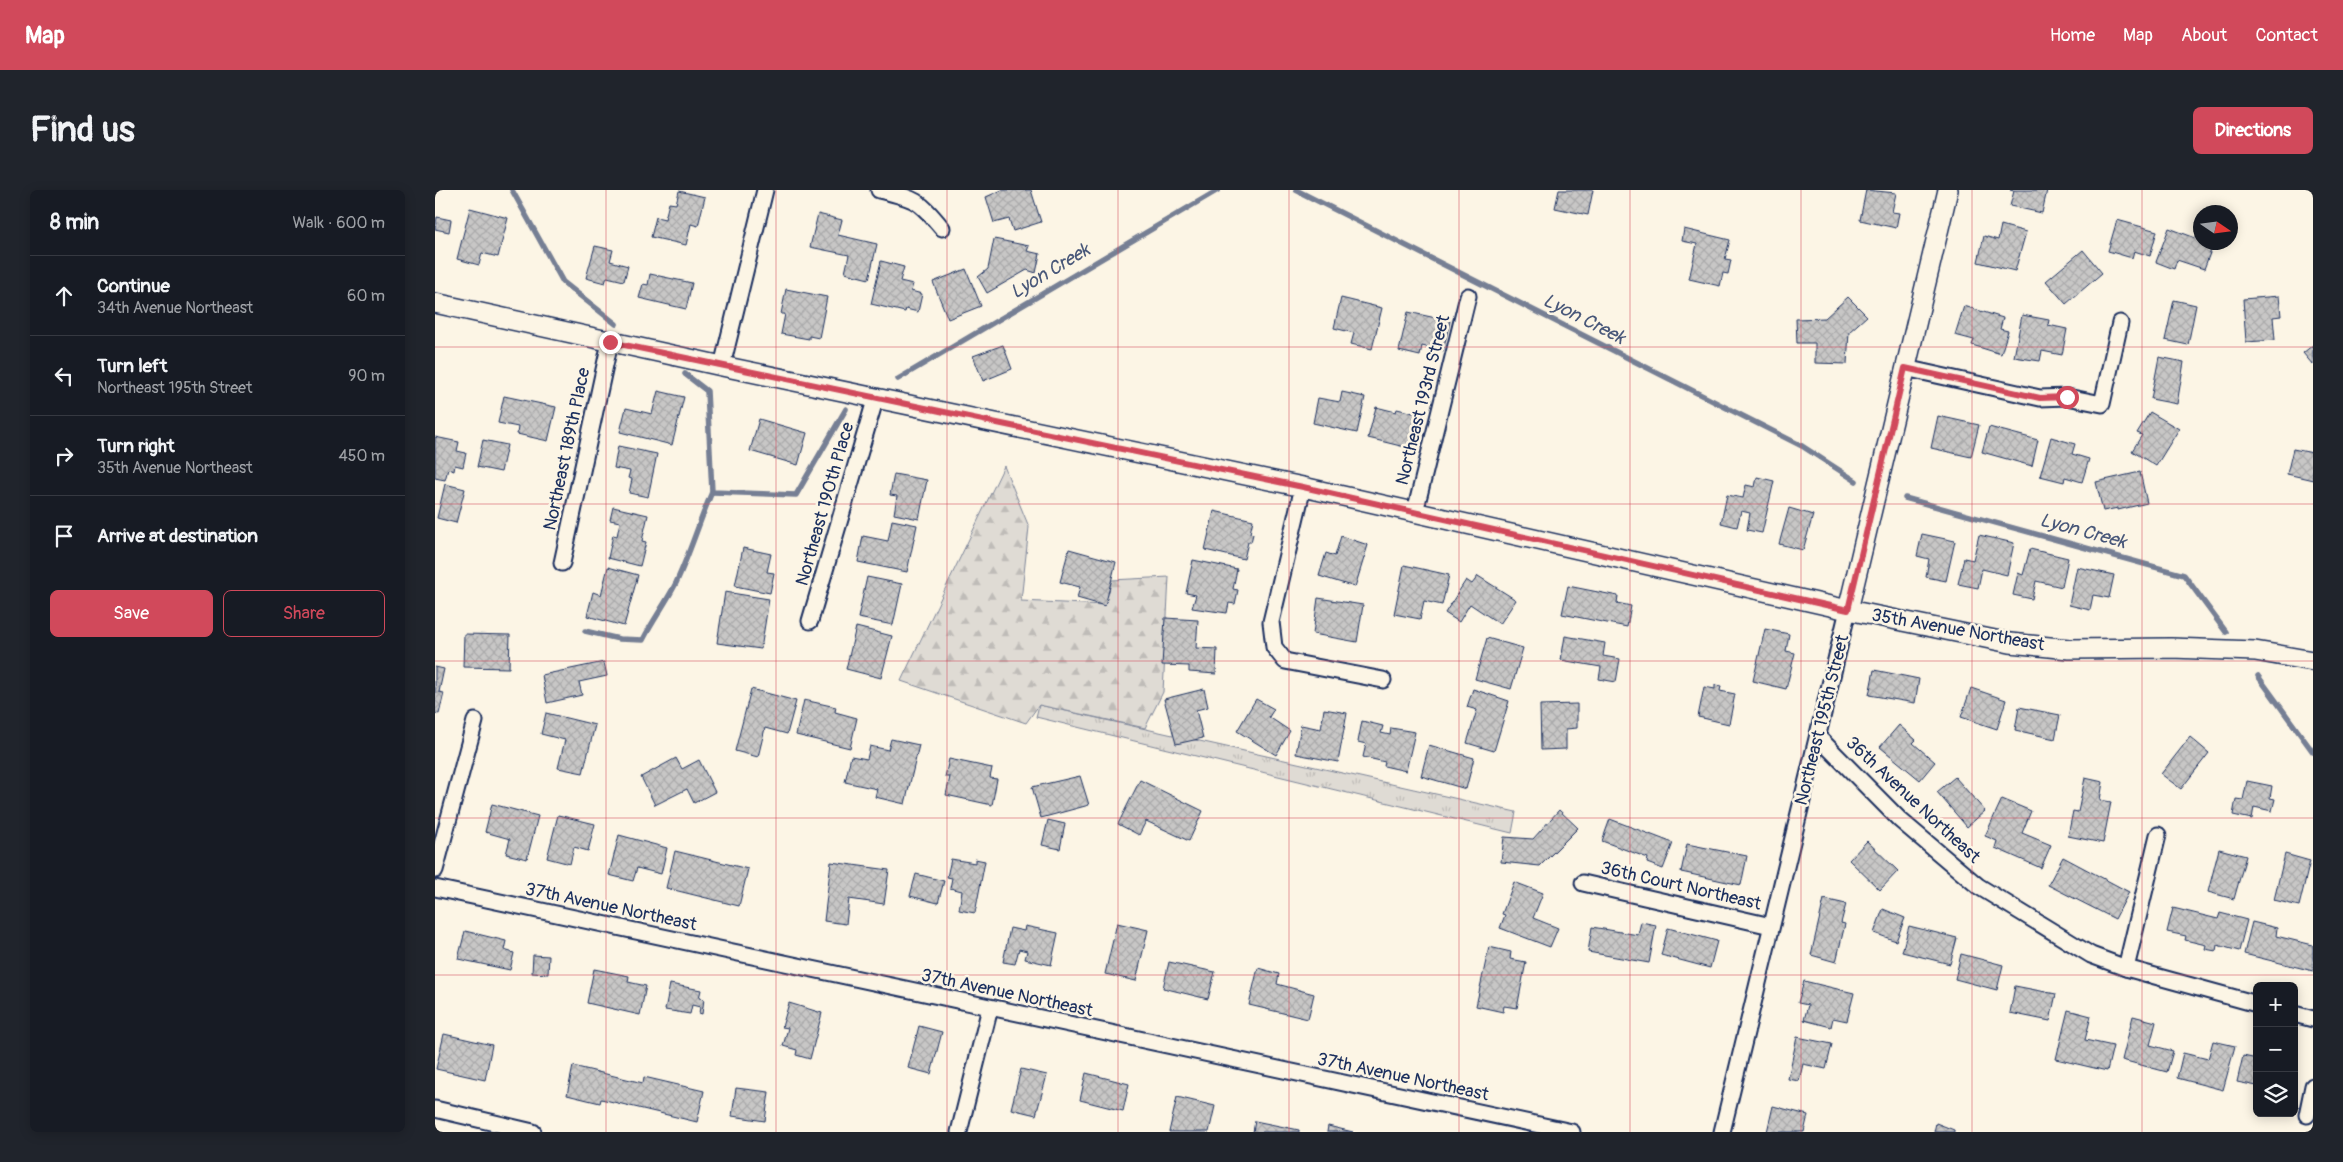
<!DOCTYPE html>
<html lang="en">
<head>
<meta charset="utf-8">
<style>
	:root { --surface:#171b24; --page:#20242c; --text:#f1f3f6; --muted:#9ea1a6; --line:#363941; --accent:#d1495b }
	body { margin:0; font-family:Pangolin,sans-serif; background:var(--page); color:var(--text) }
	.controls { position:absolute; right:15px; bottom:15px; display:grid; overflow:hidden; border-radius:8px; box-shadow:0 2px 12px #0003 }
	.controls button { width:45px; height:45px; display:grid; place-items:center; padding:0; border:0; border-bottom:1px solid var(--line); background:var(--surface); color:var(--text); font:25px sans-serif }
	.compass { position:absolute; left:1758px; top:15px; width:45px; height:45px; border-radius:50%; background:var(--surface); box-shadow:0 2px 12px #0003; rotate:103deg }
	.stop { position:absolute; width:15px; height:15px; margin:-11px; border:4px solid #d1495b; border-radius:50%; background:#fff }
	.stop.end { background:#d1495b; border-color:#fff; box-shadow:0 1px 5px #0008 }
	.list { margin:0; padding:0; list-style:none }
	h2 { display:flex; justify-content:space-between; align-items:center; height:65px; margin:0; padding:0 20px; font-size:21px }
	h2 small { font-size:16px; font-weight:400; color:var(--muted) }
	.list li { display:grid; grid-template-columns:32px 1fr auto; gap:15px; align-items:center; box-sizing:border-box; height:80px; padding:0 20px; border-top:1px solid var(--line) }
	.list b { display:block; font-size:19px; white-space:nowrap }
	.list p { margin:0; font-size:16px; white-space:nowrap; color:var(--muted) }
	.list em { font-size:16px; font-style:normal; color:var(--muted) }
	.actions { display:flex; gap:10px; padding:15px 20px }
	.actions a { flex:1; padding:11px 0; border:1px solid var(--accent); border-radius:8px; text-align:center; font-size:18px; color:var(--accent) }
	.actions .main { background:var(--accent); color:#fff }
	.icon { flex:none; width:28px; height:28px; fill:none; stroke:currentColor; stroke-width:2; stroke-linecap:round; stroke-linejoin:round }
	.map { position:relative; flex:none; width:1878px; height:942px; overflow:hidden; border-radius:8px }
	header { display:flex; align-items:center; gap:30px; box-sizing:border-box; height:70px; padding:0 25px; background:var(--accent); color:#fff }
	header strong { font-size:24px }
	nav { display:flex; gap:28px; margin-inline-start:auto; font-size:18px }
	.intro { display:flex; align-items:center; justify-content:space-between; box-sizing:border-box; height:120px; padding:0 30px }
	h1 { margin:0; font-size:35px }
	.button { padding:12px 22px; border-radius:8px; background:var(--accent); color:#fff; font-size:18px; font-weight:700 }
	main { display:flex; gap:30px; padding:0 30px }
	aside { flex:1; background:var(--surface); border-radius:8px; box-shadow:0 2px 12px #0003 }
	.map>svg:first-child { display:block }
</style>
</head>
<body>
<header>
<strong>Map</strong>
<nav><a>Home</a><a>Map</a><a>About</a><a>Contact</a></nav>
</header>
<div class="intro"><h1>Find us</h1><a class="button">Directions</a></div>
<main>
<aside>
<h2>8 min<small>Walk · 600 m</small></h2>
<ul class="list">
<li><svg class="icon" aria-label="ahead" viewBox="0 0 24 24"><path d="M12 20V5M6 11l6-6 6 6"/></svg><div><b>Continue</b><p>34th Avenue Northeast</p></div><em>60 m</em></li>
<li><svg class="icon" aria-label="left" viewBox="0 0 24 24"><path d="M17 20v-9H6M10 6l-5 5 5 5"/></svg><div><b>Turn left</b><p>Northeast 195th Street</p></div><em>90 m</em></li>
<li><svg class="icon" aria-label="right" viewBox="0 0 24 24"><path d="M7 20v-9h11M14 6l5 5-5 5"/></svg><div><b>Turn right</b><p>35th Avenue Northeast</p></div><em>450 m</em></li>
<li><svg class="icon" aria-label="arrive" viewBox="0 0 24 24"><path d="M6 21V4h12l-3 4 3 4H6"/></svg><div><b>Arrive at destination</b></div></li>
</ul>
<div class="actions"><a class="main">Save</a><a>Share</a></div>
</aside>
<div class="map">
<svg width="1878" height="942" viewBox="0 0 1878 942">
	<defs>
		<pattern id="grass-tufts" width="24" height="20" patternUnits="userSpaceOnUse" patternTransform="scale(1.25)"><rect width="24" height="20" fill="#dfdbd4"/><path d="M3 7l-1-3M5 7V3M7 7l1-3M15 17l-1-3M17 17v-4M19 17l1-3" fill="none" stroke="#bfbcb8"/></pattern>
		<pattern id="forest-firs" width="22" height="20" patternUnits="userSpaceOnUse" patternTransform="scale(1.25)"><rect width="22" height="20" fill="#dfdbd4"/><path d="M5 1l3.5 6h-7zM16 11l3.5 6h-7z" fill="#bfbcb8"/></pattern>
		<pattern id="building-cross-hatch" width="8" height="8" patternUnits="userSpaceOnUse" patternTransform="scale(1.25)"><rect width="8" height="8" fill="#c8c7c6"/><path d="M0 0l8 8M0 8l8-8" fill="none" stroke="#ababac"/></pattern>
	</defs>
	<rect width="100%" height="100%" fill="#fcf5e5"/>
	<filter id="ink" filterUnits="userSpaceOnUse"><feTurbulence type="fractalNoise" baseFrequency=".02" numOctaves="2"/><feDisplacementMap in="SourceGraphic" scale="10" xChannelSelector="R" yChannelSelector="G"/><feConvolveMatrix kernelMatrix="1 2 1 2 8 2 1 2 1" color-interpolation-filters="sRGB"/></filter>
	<g filter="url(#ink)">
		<polygon fill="url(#grass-tufts)" stroke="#7d8599" points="604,515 1081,622 1077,643 601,527"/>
		<polygon fill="url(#forest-firs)" stroke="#7d8599" points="569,276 594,337 586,411 670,415 677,390 734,387 728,502 710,538 604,515 591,533 466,491"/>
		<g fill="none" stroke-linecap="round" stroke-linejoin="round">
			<g stroke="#767f94" stroke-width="5.5">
				<polyline points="77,0 128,92 181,134"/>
				<polyline points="861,0 1367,256 1421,291"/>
				<polyline points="250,184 272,201 277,302 361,305 411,219"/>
				<polyline points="463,189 783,0"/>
				<polyline points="1470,308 1749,385 1791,442"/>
				<path d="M 150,441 L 184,449 L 208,450 C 218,430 231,413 241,393 C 255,363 264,332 277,302"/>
				<polyline points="1823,486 1878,562"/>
			</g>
		</g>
		<g fill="url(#building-cross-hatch)" stroke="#1b2f5e">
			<polygon points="567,0 596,0 606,32 578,41 574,29 559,33 551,7"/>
			<polygon points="1124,0 1158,0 1153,25 1120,18"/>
			<polygon points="1431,0 1461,3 1457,22 1464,23 1461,38 1425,30"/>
			<polygon points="1575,0 1612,0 1607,23 1575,16 1579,1"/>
			<polygon points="244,1 270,7 263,36 256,34 251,55 216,47 221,27 230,29 234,13 241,14"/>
			<polygon points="35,18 73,28 63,67 47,63 44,75 22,69"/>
			<polygon points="383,24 407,30 403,45 442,54 434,89 410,83 414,65 375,57"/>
			<polygon points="2,27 16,30 14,42 0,39"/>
			<polygon points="1682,30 1722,41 1715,66 1699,61 1697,68 1673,61"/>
			<polygon points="1566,35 1591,42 1580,81 1543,72 1549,46 1563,50"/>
			<polygon points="1734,38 1766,50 1766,52 1778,55 1769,79 1742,70 1739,79 1721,72"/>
			<polygon points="1249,39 1295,50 1290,69 1296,70 1293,84 1288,83 1285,96 1254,89 1262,54 1247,51"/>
			<polygon points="559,49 594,56 592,61 605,64 601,83 592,80 552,103 543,87 553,79"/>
			<polygon points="160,56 178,60 175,71 193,76 189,91 172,87 170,93 151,88"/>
			<polygon points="1648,60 1667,83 1631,114 1611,91"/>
			<polygon points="446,71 469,77 465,91 478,94 476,101 487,104 483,122 471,119 470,122 436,114"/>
			<polygon points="531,79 546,116 513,129 498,92"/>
			<polygon points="215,84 257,93 251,119 204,108 208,94 213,95"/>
			<polygon points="351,99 392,107 384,148 374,146 374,149 346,144 350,124 346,124"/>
			<polygon points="1844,106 1846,126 1838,127 1840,150 1811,152 1808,109"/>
			<polygon points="1413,107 1432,126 1414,142 1412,174 1380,173 1380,153 1362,153 1361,129 1390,128"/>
			<polygon points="906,108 947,118 937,159 916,154 919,143 899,138"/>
			<polygon points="1739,110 1761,115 1753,155 1730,150"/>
			<polygon points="1529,116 1568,128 1565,139 1573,141 1566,164 1537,155 1539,150 1520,145"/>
			<polygon points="973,122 1015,131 1008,161 987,156 985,166 964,161"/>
			<polygon points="1587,125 1614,130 1613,135 1632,139 1627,165 1607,161 1605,171 1579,167"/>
			<polygon points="568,155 577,179 548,191 538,166"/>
			<polygon points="1878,155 1878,175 1868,163"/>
			<polygon points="1724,167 1749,172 1742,214 1716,209"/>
			<polygon points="223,201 249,207 237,255 185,242 191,218 217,224"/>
			<polygon points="907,202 930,207 922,243 878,233 883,208 905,212"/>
			<polygon points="69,206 121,217 113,251 82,244 83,237 63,233"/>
			<polygon points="941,217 961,222 962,219 987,225 978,259 933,248"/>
			<polygon points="1715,222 1744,239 1721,276 1697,261 1707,245 1702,243"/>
			<polygon points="1503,226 1544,235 1536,267 1496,258"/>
			<polygon points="324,229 372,243 363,275 315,261"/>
			<polygon points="1554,237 1603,250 1597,276 1547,262"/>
			<polygon points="0,247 24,252 22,261 31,263 28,277 20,275 19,281 13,279 10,290 0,288"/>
			<polygon points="1616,247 1640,254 1637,264 1654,269 1647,292 1630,287 1629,292 1605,286"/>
			<polygon points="48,250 72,255 66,282 42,277"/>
			<polygon points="183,256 222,264 213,307 194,303 197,289 193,288 195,281 179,278"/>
			<polygon points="1858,259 1878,263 1878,290 1852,284"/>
			<polygon points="1705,282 1712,313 1683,320 1683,318 1668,321 1661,292"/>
			<polygon points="459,284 492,290 484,329 459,324 462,306 455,305"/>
			<polygon points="1322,287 1339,291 1327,343 1312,340 1315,323 1306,321 1302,337 1286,333 1292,305 1308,308 1311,295 1320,297"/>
			<polygon points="10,294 30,299 21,333 2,328"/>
			<polygon points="178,317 213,325 207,351 211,352 205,376 173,368 178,345 182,346 185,332 175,330"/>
			<polygon points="1354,318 1378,325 1368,360 1344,354"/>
			<polygon points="779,321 818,330 815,343 818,344 816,352 813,352 809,369 770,360"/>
			<polygon points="457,330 482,335 472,382 423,372 428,346 453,351"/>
			<polygon points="1487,344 1520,351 1511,391 1491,387 1494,369 1482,366"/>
			<polygon points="1544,345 1579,353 1572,385 1547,379 1543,398 1523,394 1529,368 1538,370"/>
			<polygon points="906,346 933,355 920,397 884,386 891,363 900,366"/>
			<polygon points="308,358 336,364 332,382 339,383 335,403 300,396"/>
			<polygon points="634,359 681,372 670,416 642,408 645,397 625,392"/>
			<polygon points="1595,359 1633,368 1627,397 1601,391 1597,409 1578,405 1583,383 1588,385"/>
			<polygon points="758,370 802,379 798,399 803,400 800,414 794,413 792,423 757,418 761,405 751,403"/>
			<polygon points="969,375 1014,385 1007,415 989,411 985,429 959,424"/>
			<polygon points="173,377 203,385 189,436 152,426 158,402 166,405"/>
			<polygon points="1642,377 1679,385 1674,408 1658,405 1655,420 1634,415"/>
			<polygon points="1043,386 1081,410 1065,434 1035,414 1024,432 1010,423 1031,390 1037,394"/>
			<polygon points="432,387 467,394 458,435 423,428"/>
			<polygon points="1133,396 1183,406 1182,413 1196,416 1192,437 1127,424"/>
			<polygon points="290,402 334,409 326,459 282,453"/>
			<polygon points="883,408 928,415 922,452 878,444"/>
			<polygon points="730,428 763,430 761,458 782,459 781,484 754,482 754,476 727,475"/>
			<polygon points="421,437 457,446 446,488 411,479"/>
			<polygon points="1330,439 1354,444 1351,461 1360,463 1351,499 1318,491"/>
			<polygon points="29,444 75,445 74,478 28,477"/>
			<polygon points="1130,446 1170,453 1168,466 1185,469 1181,492 1164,489 1166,477 1126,470"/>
			<polygon points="1052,448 1088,458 1076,499 1040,489"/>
			<polygon points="169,472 172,486 144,492 147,505 112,513 107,485"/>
			<polygon points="0,477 9,479 4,502 9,503 4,524 0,523"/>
			<polygon points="1439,480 1484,489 1480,513 1434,505"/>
			<polygon points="1280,495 1286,496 1285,501 1300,504 1294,534 1263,527 1269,497 1280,499"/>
			<polygon points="1536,498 1571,510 1562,539 1526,527"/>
			<polygon points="316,499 361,511 352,544 330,538 323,567 300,561"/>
			<polygon points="769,499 773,517 761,520 768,548 741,554 729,509"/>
			<polygon points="1038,499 1074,511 1059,561 1032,553 1042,520 1032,517"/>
			<polygon points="821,509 839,519 834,527 855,541 841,565 802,541"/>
			<polygon points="369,510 401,517 400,522 422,528 415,558 361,545"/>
			<polygon points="1142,514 1142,538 1131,539 1131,559 1106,560 1105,515"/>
			<polygon points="1584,517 1625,525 1620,549 1580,540"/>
			<polygon points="889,519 912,523 903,572 861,564 866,535 886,539"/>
			<polygon points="111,523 160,535 148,583 123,578 130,550 106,544"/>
			<polygon points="927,531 948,536 946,543 955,545 956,538 980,542 971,581 949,576 950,572 928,567 931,554 923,552"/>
			<polygon points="1464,535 1481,550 1478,553 1500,572 1485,590 1445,557"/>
			<polygon points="1755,547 1774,563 1746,599 1726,584"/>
			<polygon points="456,549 484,555 470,614 440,607 442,599 410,592 416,566 432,569 435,556 453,560"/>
			<polygon points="994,555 1039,568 1031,599 986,586"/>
			<polygon points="241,568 247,579 264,570 280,602 259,613 252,599 220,615 206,587"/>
			<polygon points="514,569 557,578 555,588 562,589 557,615 511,605 515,587 510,587"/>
			<polygon points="645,586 654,615 606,628 597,597"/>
			<polygon points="1520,587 1550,621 1532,637 1502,602"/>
			<polygon points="1650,588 1668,592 1665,610 1676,612 1668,653 1633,646 1638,621 1643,622"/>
			<polygon points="705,590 768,621 754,651 711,631 704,645 683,634"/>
			<polygon points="1812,591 1837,596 1835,608 1840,609 1837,621 1819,617 1817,629 1798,625 1801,609 1808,610"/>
			<polygon points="1567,609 1596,621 1587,643 1616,655 1606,678 1560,658 1562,651 1550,646"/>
			<polygon points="57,614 103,626 92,669 71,664 75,649 50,642"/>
			<polygon points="1124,620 1143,638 1105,676 1066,672 1069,647 1098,649"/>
			<polygon points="123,625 160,634 153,661 139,657 135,674 112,668"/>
			<polygon points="1175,629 1238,653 1228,679 1212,673 1213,668 1167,651"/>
			<polygon points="613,630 630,634 625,659 607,655"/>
			<polygon points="184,645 232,658 226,684 202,678 198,691 174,685"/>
			<polygon points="1432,651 1463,681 1445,700 1414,670"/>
			<polygon points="1252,654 1312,666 1306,695 1246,682"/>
			<polygon points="1784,659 1811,666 1799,709 1773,702"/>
			<polygon points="240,661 313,679 304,716 231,698"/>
			<polygon points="1850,664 1875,671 1864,716 1839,710"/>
			<polygon points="1628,667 1694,702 1680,729 1613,695"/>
			<polygon points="516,669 540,673 540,669 550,671 540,723 524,720 527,701 515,698 517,688 512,687"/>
			<polygon points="396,672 454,680 449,714 414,709 411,734 389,731"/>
			<polygon points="481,684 509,691 503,713 475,706"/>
			<polygon points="1079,692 1108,703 1098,728 1123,738 1115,757 1065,738 1070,725 1067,724"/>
			<polygon points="1389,709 1411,714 1406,733 1410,734 1401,772 1376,765"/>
			<polygon points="1738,718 1783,729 1785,723 1812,730 1804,761 1782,755 1781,761 1770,759 1771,755 1750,750 1751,746 1732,742"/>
			<polygon points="1448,719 1470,728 1461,751 1439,743"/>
			<polygon points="1206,732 1221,735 1214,773 1153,762 1157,737 1203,745"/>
			<polygon points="1817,732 1842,738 1841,746 1878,755 1878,781 1809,764"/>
			<polygon points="682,733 713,740 701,791 670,784"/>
			<polygon points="590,736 623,743 616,775 590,769 592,761 584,759 580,774 568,772 575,738 589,741"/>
			<polygon points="1474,736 1522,748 1515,774 1467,762"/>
			<polygon points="1233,738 1282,751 1275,778 1226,765"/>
			<polygon points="30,741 71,751 69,760 79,763 75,780 23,769"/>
			<polygon points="1054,757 1076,762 1075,769 1091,772 1082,818 1069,816 1068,822 1041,816"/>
			<polygon points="1526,764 1568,775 1562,800 1520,789"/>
			<polygon points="98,765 114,766 113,784 97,783"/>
			<polygon points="734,772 780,782 773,809 728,798"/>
			<polygon points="823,778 844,784 842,794 879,804 873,829 814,815"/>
			<polygon points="159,779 194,786 193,792 211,796 205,825 152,813"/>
			<polygon points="1369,791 1419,803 1412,831 1398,828 1396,837 1369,830 1373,815 1363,813"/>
			<polygon points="235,794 266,800 264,808 269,809 267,824 264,823 265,817 257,815 255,824 230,820"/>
			<polygon points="1580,796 1621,804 1615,831 1575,823"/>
			<polygon points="354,813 387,823 375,869 361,865 362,860 348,856 353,838 347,837"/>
			<polygon points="1633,820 1656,826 1650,850 1678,856 1672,881 1621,869"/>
			<polygon points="1698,826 1721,832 1715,855 1738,861 1732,882 1687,870"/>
			<polygon points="484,836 507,842 496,884 473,878"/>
			<polygon points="9,844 57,855 50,890 1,879"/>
			<polygon points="1362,847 1397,854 1391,879 1368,874 1364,891 1353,889"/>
			<polygon points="1778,851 1800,856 1788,900 1742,888 1748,863 1773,869"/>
			<polygon points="1808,866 1822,869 1822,896 1802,892"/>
			<polygon points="138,876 208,893 209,887 269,901 262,932 166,909 165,913 132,905"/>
			<polygon points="586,879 612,885 601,925 576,919"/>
			<polygon points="651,883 694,894 688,921 645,910"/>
			<polygon points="301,898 334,902 330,931 297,926"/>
			<polygon points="742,907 780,916 774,942 734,942"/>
			<polygon points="1338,916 1373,925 1369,942 1332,942"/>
			<polygon points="820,931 864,940 864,942 818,942"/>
			<polygon points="1501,933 1519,940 1519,942 1499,942"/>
			<polygon points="893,936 918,942 892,942"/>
		</g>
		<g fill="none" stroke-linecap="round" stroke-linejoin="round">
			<g stroke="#1b2f5e" stroke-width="19">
				<g id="minor">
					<path d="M 444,0 C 481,9 483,9 507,38"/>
					<polyline points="287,176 330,0"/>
					<polyline points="1470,178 1605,208 1632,207 1667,214 1685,133"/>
					<polyline points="868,297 836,432 839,457 850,471 948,490"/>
					<polyline points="980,322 1033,106"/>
					<polyline points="127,373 175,152"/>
					<polyline points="375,431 441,207"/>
					<polyline points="1383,547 1465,630 1543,696 1656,765 1691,778 1822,814"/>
					<polyline points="0,680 40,531"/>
					<polyline points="1148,693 1336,736"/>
					<polyline points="0,698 1137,942"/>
					<polyline points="1691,778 1723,645"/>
					<polyline points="1859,824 1878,829"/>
					<polyline points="0,919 98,942"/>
					<polyline points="1872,925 1878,896"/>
					<polyline points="524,942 555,818"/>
					<polyline points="1287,942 1413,420"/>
				</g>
			</g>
			<g stroke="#1b2f5e" stroke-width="22">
				<g id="tertiary">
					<polyline points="0,113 287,176 868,297 1413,420 1575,453 1634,459 1736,458 1820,461 1878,471"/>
					<polyline points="1413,420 1513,0"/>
				</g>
			</g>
			<use href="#minor" stroke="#fcf5e5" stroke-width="15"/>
			<use href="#tertiary" stroke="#fcf5e5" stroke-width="19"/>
		</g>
	</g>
	<g fill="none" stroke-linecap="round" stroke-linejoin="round" filter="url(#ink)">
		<polyline stroke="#d1495b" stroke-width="6" points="175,152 868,297 1413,420 1470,178 1605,208 1632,207"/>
	</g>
	<path fill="none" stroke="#d1495b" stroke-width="1" stroke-opacity="0.55" d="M 171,0 L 171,942M 341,0 L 341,942M 512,0 L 512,942M 683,0 L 683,942M 854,0 L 854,942M 1024,0 L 1024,942M 1195,0 L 1195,942M 1366,0 L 1366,942M 1537,0 L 1537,942M 1707,0 L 1707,942M 0,157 L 1878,157M 0,314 L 1878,314M 0,471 L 1878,471M 0,628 L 1878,628M 0,785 L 1878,785"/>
	<g text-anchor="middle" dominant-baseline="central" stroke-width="5" stroke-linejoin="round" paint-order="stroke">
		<g font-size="18" fill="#1b2f5e" stroke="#fcf5e5">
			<text transform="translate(988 210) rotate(-76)">Northeast 193rd Street</text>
			<text transform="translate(132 259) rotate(-78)">Northeast 189th Place</text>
			<text transform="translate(390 314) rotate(-74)">Northeast 190th Place</text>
			<text transform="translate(1523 440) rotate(10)">35th Avenue Northeast</text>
			<text transform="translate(1387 530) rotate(-76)">Northeast 195th Street</text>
			<text transform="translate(1478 610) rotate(43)">36th Avenue Northeast</text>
			<text transform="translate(1246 696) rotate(13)">36th Court Northeast</text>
			<text transform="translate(176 717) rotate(12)">37th Avenue Northeast</text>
			<text transform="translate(572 803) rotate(12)">37th Avenue Northeast</text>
			<text transform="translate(968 887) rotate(12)">37th Avenue Northeast</text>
		</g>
		<g font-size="19" font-style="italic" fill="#485779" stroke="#fcf5e5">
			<text transform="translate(615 81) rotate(-31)">Lyon Creek</text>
			<text transform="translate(1149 129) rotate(27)">Lyon Creek</text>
			<text transform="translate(1648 341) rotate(15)">Lyon Creek</text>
		</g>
	</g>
</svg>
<div class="controls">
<button>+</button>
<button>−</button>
<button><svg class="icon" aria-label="layers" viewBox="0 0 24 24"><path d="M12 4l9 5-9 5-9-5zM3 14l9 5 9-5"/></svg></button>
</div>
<svg class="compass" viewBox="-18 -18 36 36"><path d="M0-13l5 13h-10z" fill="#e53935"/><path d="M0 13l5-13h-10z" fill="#9ea1a6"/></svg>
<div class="stop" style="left:1632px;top:207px"></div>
<div class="stop end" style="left:175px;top:152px"></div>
</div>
</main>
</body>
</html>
